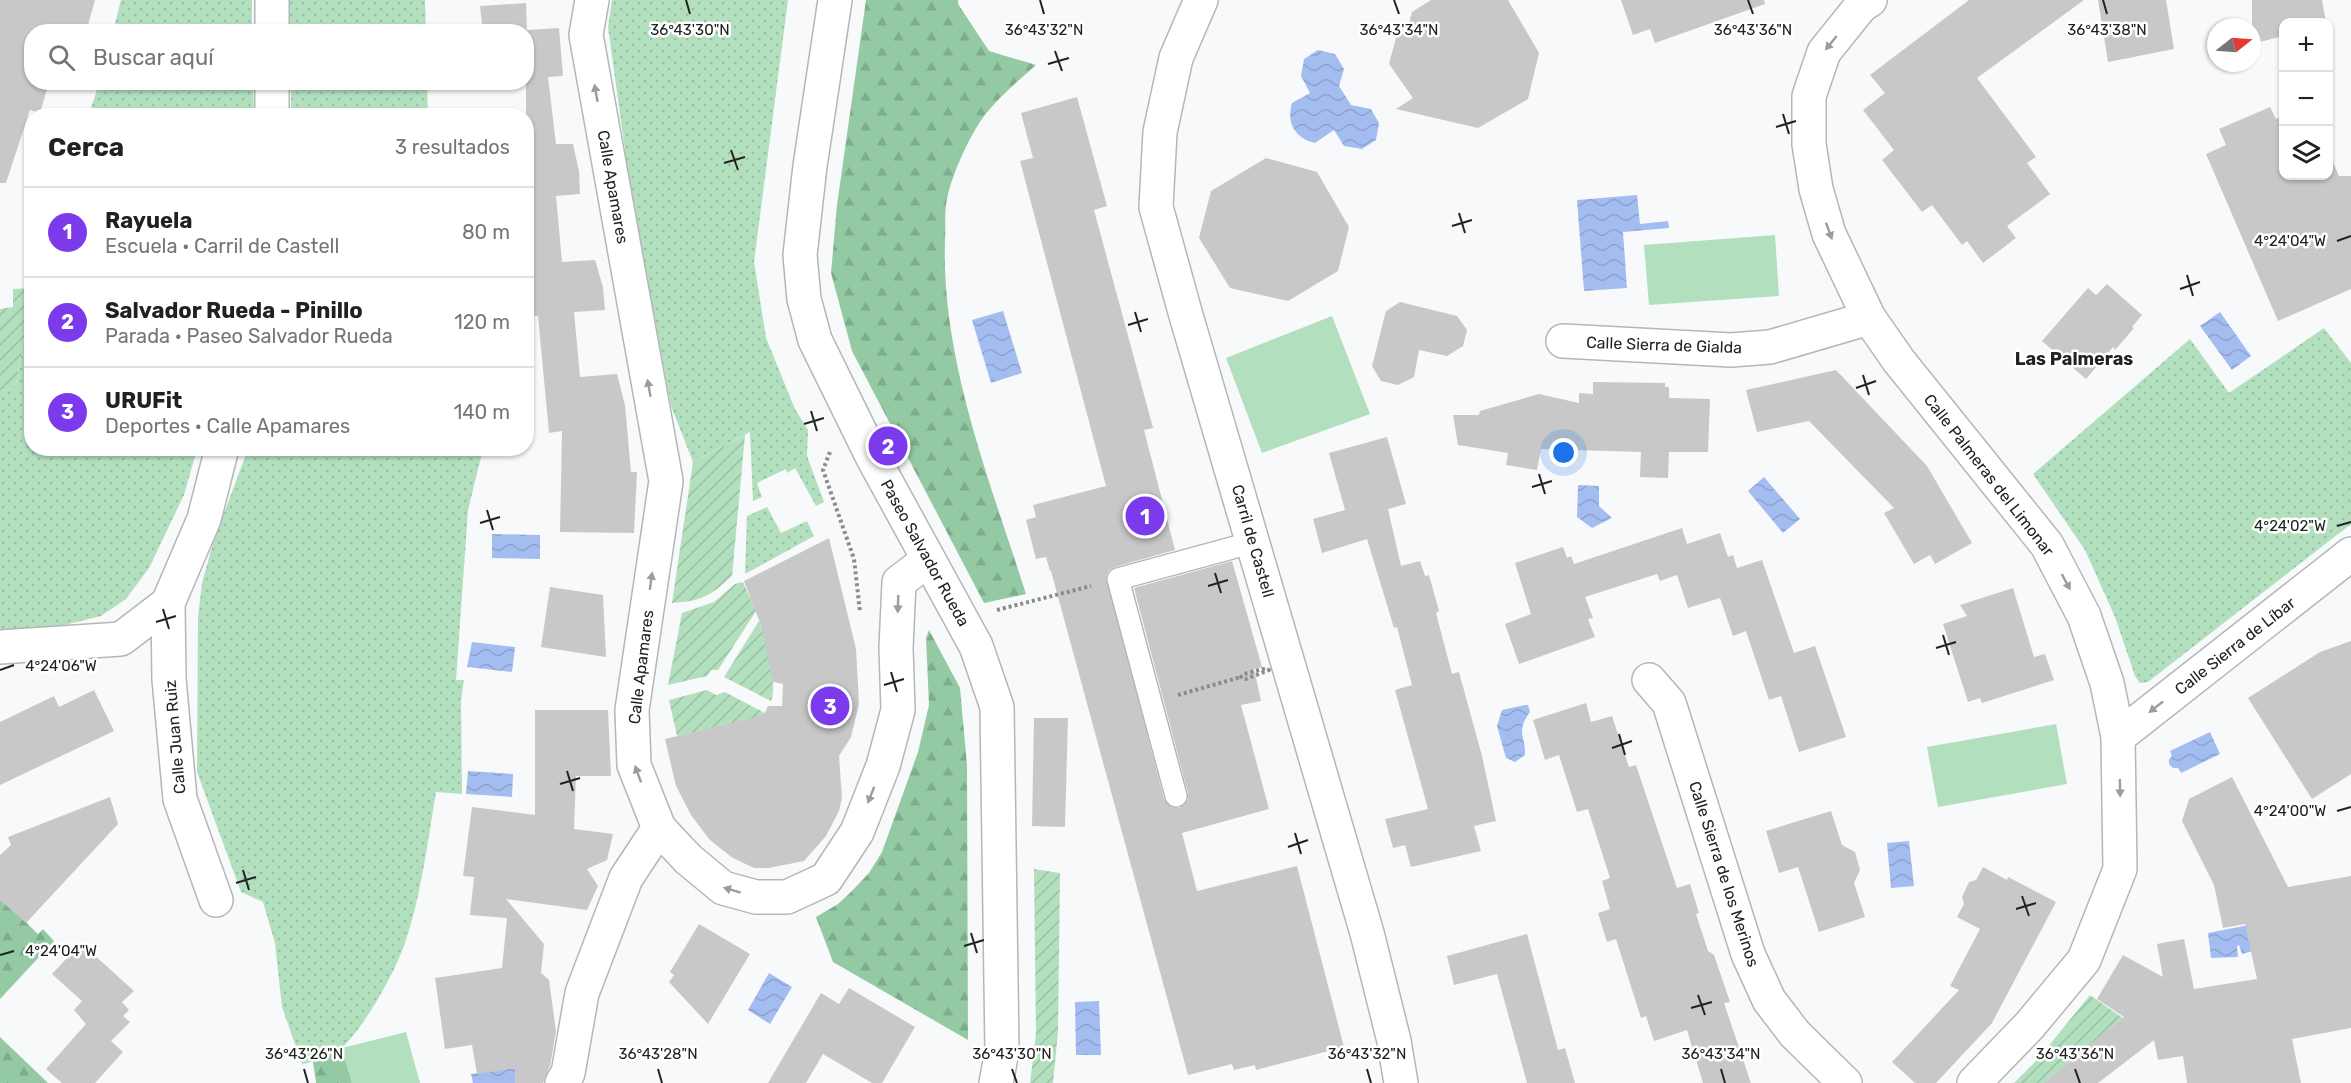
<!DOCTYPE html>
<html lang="es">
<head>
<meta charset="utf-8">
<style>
	:root { --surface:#fff; --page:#f6f6f6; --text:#202124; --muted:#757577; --line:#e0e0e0; --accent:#7c3aed }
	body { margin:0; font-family:Rubik,sans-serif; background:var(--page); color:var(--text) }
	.controls { position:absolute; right:18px; top:18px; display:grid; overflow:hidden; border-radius:12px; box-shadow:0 2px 4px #0004 }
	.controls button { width:54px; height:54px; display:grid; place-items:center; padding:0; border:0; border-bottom:2px solid var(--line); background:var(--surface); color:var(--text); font:30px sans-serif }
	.compass { position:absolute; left:2207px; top:18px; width:54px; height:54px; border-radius:50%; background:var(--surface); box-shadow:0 2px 4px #0004; rotate:73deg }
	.you { position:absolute; left:1564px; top:453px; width:21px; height:21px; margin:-15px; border:4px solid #fff; border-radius:50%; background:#1a73e8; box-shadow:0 0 0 9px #1a73e833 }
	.badge { display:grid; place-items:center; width:39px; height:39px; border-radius:50%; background:var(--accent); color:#fff; font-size:20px; font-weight:700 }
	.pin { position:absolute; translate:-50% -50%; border:3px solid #fff; box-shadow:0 2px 6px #0006 }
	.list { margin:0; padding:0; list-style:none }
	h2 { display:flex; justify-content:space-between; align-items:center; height:78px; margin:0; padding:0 24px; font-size:26px }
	h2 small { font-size:20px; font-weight:400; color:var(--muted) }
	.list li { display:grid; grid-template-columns:39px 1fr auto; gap:18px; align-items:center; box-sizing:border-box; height:90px; padding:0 24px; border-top:2px solid var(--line) }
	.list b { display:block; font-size:22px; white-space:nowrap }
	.list p { margin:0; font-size:20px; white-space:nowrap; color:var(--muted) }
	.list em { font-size:20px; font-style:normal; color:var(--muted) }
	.icon { flex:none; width:33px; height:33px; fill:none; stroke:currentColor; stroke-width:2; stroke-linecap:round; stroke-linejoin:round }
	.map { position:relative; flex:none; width:2351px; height:1083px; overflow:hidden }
	.search { position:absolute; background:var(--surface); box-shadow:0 2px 4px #0004; left:24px; top:24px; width:510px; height:66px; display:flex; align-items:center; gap:15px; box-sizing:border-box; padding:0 21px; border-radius:24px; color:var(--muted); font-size:22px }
	.panel { position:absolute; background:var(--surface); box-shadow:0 2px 4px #0004; left:24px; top:108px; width:510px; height:348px; border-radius:24px }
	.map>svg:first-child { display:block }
</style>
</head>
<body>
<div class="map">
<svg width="2351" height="1083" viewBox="0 0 2351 1083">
	<defs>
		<pattern id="grass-dots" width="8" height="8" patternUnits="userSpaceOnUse" patternTransform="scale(1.5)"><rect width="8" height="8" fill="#b2e0be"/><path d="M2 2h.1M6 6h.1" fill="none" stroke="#99c0a3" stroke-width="1.8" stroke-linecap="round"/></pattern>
		<pattern id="forest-firs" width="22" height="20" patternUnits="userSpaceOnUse" patternTransform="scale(1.5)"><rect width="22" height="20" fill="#94caa3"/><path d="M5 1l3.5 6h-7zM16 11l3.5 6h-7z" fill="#7fad8c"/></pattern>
		<pattern id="garden-furrows" width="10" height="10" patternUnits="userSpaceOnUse" patternTransform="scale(1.5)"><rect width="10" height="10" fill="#b2e0be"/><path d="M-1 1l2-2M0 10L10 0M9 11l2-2" fill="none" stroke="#99c0a3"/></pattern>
		<pattern id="water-waves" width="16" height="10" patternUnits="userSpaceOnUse" patternTransform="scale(1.5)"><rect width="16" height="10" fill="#a4bdf1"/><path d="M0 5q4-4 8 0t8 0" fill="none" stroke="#8da2ce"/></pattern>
	</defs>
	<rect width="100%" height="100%" fill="#f8f9fa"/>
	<g fill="url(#grass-dots)">
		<polygon points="121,0 252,0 252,31 113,31"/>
		<polygon points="289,0 425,0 426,31 290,31"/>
		<polygon points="612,0 788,0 754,262 766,338 795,409 808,430 807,456 824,502 816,506 795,468 787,473 786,469 757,483 762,497 753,501 750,432 693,462 671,406 629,179 608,27"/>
		<polygon points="99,83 253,83 254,115 89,115"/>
		<polygon points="291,83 427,83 428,115 291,115"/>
		<polygon points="31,301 32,448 197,449 184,495 149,568 126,599 101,616 56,627 7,630 0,629 0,390 15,389"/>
		<polygon points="2324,328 2351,363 2351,524 2148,682 2140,683 2135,676 2115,617 2085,550 2033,474 2190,339 2229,393"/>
		<path d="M 248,449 L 481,449 L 482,453 L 468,510 L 456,680 L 464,680 L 461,701 L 462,794 L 436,792 C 428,840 421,895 406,940 C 396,971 366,1024 343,1047 C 334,1056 314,1062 302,1064 L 282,1007 L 275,943 L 263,902 L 241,892 L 197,772 L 198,617 L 202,583 L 214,540 Z"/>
		<polygon points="767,507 781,533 807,521 814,536 745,574 747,516"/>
	</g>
	<g fill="url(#forest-firs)">
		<path d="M 866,0 L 958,0 L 958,4 L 989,51 L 1036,65 C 1018,81 999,97 984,116 C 969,137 952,174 947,199 C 944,212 946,227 945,240 C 941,360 990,481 1026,594 L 984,603 L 852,351 L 831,273 L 837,205 Z"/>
		<polygon points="929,630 960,688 967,765 968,1040 833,962 816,917 838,904 851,892 869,873 882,852 918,752 929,705 926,638"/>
		<polygon points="0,897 38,934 43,929 54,941 0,999"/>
		<polygon points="0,1037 48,1083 0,1083"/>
		<polygon points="342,1048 352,1083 316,1083 313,1062"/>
	</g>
	<g fill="url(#garden-furrows)">
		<polygon points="31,288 31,301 15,389 0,390 0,309 13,307 13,289"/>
		<path d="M 745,435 L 732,576 C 710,596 702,601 672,603 L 693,462 Z"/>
		<polygon points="743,582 756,611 718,670 711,670 707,676 668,685 682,613 714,602 735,584"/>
		<path d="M 759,621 C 766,636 778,687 771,701 L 724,677 Z"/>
		<polygon points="707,690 716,695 725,692 765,713 752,719 677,736 669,700"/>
		<polygon points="1034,869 1060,873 1058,1032 1053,1083 1030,1083 1036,1034"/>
		<polygon points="2090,995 2123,1018 2043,1083 2014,1083 2038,1059"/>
	</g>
	<g fill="#b2e0be">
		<polygon points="1775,235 1779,296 1649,305 1644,245"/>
		<polygon points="1332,316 1370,414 1262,453 1226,358"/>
		<polygon points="2056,724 2067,784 1938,807 1927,747"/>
		<polygon points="406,1032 420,1083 352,1083 342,1048"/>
	</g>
	<g fill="url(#water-waves)">
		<path d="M 1318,50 L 1335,54 L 1344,69 L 1339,86 L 1351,105 L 1371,109 L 1379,123 L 1376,140 L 1362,149 L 1344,146 L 1334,130 L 1315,143 C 1295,138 1286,123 1292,103 L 1310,93 L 1301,76 L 1304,59 Z"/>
		<polygon points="1637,195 1640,224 1668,221 1669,228 1623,232 1627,288 1584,291 1577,200"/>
		<polygon points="1003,311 1022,373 991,383 972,320"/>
		<polygon points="2220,312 2251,356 2232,370 2200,326"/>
		<polygon points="1764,477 1800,519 1783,533 1748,491"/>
		<polygon points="1578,485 1599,486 1599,506 1612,518 1592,528 1577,517"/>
		<polygon points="492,534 540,535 540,559 492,558"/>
		<polygon points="472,642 515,647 512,672 467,667"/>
		<path d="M 1525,705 L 1528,705 L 1530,712 C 1515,732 1526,736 1525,755 L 1515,762 L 1506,758 L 1497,726 L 1502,710 Z"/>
		<polygon points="2210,732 2220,754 2181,773 2178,768 2173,768 2169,764 2169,759 2172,756 2170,751"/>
		<polygon points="468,771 513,774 512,797 466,794"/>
		<polygon points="1909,841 1914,886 1891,888 1887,843"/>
		<polygon points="2259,923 2248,939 2264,948 2242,954 2239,945 2237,946 2238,957 2211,958 2208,933"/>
		<polygon points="769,973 792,987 770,1024 748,1010"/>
		<polygon points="1099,1001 1101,1055 1076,1055 1075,1002"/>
		<polygon points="515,1068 515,1083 473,1083 471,1074"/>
	</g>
	<g fill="#c9c8c9">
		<polygon points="0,0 95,0 86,32 32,32 32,82 49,82 40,113 30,110 6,183 0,183"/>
		<polygon points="1431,0 1508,0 1539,53 1528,99 1478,128 1396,109 1413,98 1389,64 1400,23 1409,23 1412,12"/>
		<polygon points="1621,0 1764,0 1765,4 1655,43 1650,29 1633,35"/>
		<polygon points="1969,0 2084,0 1977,78 2036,157 2027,163 2050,194 2007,226 2016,238 1983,263 1967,241 1962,245 1932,205 1922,212 1882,160 1894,150 1863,110 1885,93 1870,75"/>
		<polygon points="2098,0 2166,0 2174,49 2108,62"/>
		<polygon points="2252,0 2322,0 2326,22 2283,22 2283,36 2252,44"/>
		<polygon points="526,3 527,30 559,28 563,76 548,77 556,144 573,144 579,171 580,194 556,196 562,262 595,260 603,287 605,310 574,312 580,377 617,374 625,405 631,472 637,472 634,533 560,532 562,431 549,433 538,316 526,317 526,32 483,32 480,6"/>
		<polygon points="1077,97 1107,206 1094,210 1153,428 1144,430 1175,550 1115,567 1109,570 1106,576 1164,799 1172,808 1180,808 1188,800 1188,793 1134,588 1232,561 1262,667 1254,669 1261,701 1241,705 1269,809 1182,833 1197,891 1297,866 1344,1047 1256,1070 1255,1065 1234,1070 1232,1064 1188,1075 1051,571 1050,571 1046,557 1036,559 1026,520 1036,517 1033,505 1106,486 1020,161 1033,158 1021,113"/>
		<polygon points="2270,107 2276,119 2283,116 2283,176 2328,176 2328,151 2339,176 2351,176 2351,289 2278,321 2206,154 2226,145 2219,129"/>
		<polygon points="1266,158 1317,172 1349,227 1338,271 1288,301 1230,288 1199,238 1211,191"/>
		<polygon points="2107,284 2142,315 2132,327 2134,328 2115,350 2113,347 2086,379 2042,341 2088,288 2096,295"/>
		<polygon points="1400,302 1457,316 1467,330 1463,346 1447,356 1419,350 1414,377 1398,385 1381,381 1372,366 1386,311"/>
		<polygon points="1836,370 1927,466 1972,543 1935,564 1930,555 1914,564 1884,513 1894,508 1809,421 1757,432 1746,390"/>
		<polygon points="1593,382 1665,383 1665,387 1669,387 1669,398 1710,399 1708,452 1669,452 1668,478 1640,477 1641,452 1541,449 1537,470 1506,465 1508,453 1458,445 1453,415 1479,415 1480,411 1539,394 1579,403 1579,393 1593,394"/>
		<polygon points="1387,437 1406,504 1388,509 1401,566 1420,561 1425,576 1429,575 1439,611 1436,613 1452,674 1459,672 1482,756 1496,821 1474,826 1481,851 1411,867 1405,845 1393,848 1385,819 1428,809 1395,690 1412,685 1397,627 1394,628 1367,539 1322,553 1313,519 1345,510 1329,453"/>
		<polygon points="1682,528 1687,544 1720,533 1728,557 1733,555 1737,568 1762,560 1794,653 1815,646 1846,737 1799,752 1781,696 1769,700 1746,631 1733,636 1720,598 1688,608 1677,575 1660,581 1657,574 1585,597 1593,618 1588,619 1595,637 1519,664 1505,624 1531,614 1515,563 1563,547 1567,558 1571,556 1574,564"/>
		<polygon points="829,538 856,649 859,704 851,737 839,756 842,798 839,811 826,836 804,861 769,868 754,868 733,858 721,849 709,839 691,815 676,786 665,739 752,718 765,713 768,706 782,706 783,684 773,682 761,625 744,581"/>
		<polygon points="550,587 603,595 606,657 541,647"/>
		<polygon points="2013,588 2034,657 2045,654 2054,680 1982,703 1980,698 1968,702 1943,624 1967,616 1960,605"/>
		<polygon points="2351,641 2351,774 2312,799 2248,698 2320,652"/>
		<polygon points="94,690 114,731 0,785 0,722 54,696 59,707"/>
		<polygon points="1586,703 1591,722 1612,716 1629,767 1636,765 1677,888 1690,884 1699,913 1696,914 1708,951 1714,955 1730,1002 1724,1003 1751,1083 1703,1083 1687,1030 1654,1041 1646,1016 1641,1018 1616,939 1607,942 1598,913 1610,909 1602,881 1610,878 1588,809 1577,812 1559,755 1545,760 1533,720"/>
		<polygon points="535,710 608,710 611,776 576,776 574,829 613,834 607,860 587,869 598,886 587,910 506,899 544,944 541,973 549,980 556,1031 550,1066 543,1083 515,1083 515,1068 477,1074 472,1045 445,1049 435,978 502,968 507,918 470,915 474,877 463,876 472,807 535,815"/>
		<polygon points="1034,718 1068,718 1065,827 1032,826"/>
		<polygon points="2232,777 2288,887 2351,876 2351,1028 2292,1039 2301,1083 2187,1083 2183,1056 2158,1060 2154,1040 2098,1083 2043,1083 2124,1017 2097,999 2123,955 2163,977 2157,944 2184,939 2194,989 2257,979 2245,924 2223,928 2214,885 2182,821 2189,799"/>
		<polygon points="110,797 118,824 26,923 0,900 0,855 11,845 8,837"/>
		<polygon points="1831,811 1842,845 1855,852 1860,870 1854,883 1865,917 1819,932 1798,867 1779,873 1766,831"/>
		<polygon points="1983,867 2007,880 2008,877 2056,902 1992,1023 1936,1083 1915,1083 1892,1062 1959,990 1950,986 1980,929 1957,917 1964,904 1962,897 1969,882 1976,880"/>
		<polygon points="699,924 750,954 708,1024 669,982 674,975 670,972"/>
		<polygon points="1527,934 1558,1050 1565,1048 1575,1083 1527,1083 1497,974 1454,985 1447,956"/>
		<polygon points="81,943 134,991 122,1002 129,1010 123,1016 130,1022 111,1041 123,1052 95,1083 62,1083 46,1069 86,1024 74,1010 82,1001 52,974"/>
		<polygon points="849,988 915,1027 882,1083 872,1083 823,1054 806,1083 768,1083 821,993 839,1004"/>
	</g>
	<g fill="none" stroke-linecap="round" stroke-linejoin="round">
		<g stroke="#b5b6b8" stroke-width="24">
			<polyline id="service" points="1176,796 1118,579 1254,542"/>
		</g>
		<g stroke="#b5b6b8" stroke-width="36">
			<g id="minor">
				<polyline points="592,0 586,35 666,481 632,710 634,765 659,828 688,859 723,888 756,897 787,897 826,879 857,832 883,766 898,710 896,648 899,582 928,560"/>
				<polyline points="1870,0 1861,6 1824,52 1809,96 1809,144 1816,189 1829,234 1869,318 1899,361 2047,545 2084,616 2107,683 2118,737 2120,869 2084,960 2030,1025 1974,1083"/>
				<polyline points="272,32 272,0"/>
				<polyline points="272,116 272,82"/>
				<polyline points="1563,341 1731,350 1770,347 1869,318"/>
				<polyline points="0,647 121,639 168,603"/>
				<polyline points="1649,680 1669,703 1748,954 1769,1000 1795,1034 1845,1083"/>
				<polyline points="2118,737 2351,554"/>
				<polyline points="216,900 180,799 169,679 168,603 204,519 222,448"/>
				<polyline points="562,1083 568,1073 582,993 626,878 659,828"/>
			</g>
		</g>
		<g stroke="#b5b6b8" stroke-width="36">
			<polyline id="tertiary" points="1201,0 1176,58 1160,132 1156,207 1185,312 1367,933 1394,1041 1401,1083"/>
		</g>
		<g stroke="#b5b6b8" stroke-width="36">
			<polyline id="secondary" points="835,0 810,166 800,255 804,299 815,340 872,456 976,646 997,707 1002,1051 996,1083"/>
		</g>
		<g stroke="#8a8b8c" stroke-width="4" stroke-dasharray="3 3" stroke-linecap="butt">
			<polyline points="830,452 823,470 854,559 860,612"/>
			<polyline points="997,610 1091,586"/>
			<polygon points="1262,669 1269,670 1246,679 1241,677 1244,674"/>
			<polyline points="1178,695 1241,677"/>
		</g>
		<use href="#service" stroke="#fff" stroke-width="21"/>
		<use href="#minor" stroke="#fff" stroke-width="33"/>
		<use href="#tertiary" stroke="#fff" stroke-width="33"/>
		<use href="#secondary" stroke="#fff" stroke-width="33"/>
	</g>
	<defs><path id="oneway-solid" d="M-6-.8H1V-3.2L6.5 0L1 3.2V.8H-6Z" transform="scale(1.5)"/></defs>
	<g fill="#9b9c9c">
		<use href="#oneway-solid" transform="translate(1831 43) rotate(129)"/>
		<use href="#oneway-solid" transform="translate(596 93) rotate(-100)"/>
		<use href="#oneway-solid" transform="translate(1829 231) rotate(70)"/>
		<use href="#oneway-solid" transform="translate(649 388) rotate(-100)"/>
		<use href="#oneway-solid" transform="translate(651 581) rotate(-82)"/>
		<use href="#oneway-solid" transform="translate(2066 582) rotate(62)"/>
		<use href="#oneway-solid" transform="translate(898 604) rotate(92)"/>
		<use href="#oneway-solid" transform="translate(2156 707) rotate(142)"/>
		<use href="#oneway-solid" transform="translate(638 774) rotate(-110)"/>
		<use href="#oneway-solid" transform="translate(2120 788) rotate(89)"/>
		<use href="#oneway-solid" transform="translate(871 795) rotate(111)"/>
		<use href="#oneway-solid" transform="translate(732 890) rotate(-163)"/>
	</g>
	<path fill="none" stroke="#212222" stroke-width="2" d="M 686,0 L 690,14M 1040,0 L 1044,14M 1394,0 L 1399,14M 1748,0 L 1753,14M 2103,0 L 2107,14M 1055,51 L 1062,71M 1048,64 L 1069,58M 1783,114 L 1789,134M 1776,127 L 1796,121M 731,150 L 738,170M 724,163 L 745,157M 1459,213 L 1465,233M 1452,226 L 1472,220M 2337,241 L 2351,236M 2187,275 L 2193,296M 2180,289 L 2200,282M 1135,312 L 1141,332M 1128,325 L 1148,319M 1863,375 L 1869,395M 1856,388 L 1876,381M 811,411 L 817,431M 804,424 L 824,418M 1539,474 L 1545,494M 1532,487 L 1552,481M 487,510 L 493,530M 480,523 L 500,517M 2337,526 L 2351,522M 1215,573 L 1221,593M 1208,586 L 1228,580M 163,609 L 169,629M 156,622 L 176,616M 1943,635 L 1949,655M 1936,648 L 1956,642M 0,670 L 14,665M 891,672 L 897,692M 884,685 L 904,679M 1619,734 L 1625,755M 1612,748 L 1632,741M 567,771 L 573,791M 560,784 L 580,778M 2337,811 L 2351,807M 1295,833 L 1301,854M 1288,847 L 1308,840M 243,870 L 249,890M 236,883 L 256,877M 2022,896 L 2029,916M 2016,909 L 2036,903M 971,933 L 977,953M 964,946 L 984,940M 0,955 L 14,951M 1698,995 L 1705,1015M 1691,1008 L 1712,1002M 304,1069 L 308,1083M 658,1069 L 662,1083M 1012,1069 L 1017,1083M 1367,1069 L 1371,1083M 1721,1069 L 1725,1083M 2075,1069 L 2080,1083"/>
	<g text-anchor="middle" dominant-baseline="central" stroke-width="5" stroke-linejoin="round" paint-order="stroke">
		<g font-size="16" fill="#212222" stroke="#fff">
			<text transform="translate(613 187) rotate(80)">Calle Apamares</text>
			<text transform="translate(1664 345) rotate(2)">Calle Sierra de Gialda</text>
			<text transform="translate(1989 475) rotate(52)">Calle Palmeras del Limonar</text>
			<text transform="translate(1253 541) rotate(74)">Carril de Castell</text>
			<text transform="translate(925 553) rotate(61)">Paseo Salvador Rueda</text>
			<text transform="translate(2235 646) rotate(-38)">Calle Sierra de Líbar</text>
			<text transform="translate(641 667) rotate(-83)">Calle Apamares</text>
			<text transform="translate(175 737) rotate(-95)">Calle Juan Ruiz</text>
			<text transform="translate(1724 874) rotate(72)">Calle Sierra de los Merinos</text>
		</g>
		<g font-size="18" font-weight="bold" fill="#212222" stroke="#fff">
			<text x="2074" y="359">Las Palmeras</text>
		</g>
	</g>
	<g font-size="15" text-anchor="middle" fill="#212222" stroke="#fff" stroke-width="5" stroke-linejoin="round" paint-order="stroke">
		<text x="690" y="35">36°43'30"N</text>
		<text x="1044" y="35">36°43'32"N</text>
		<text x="1399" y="35">36°43'34"N</text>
		<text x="1753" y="35">36°43'36"N</text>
		<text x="2107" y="35">36°43'38"N</text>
		<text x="2290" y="246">4°24'04"W</text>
		<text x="2290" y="531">4°24'02"W</text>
		<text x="61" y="671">4°24'06"W</text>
		<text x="2290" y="816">4°24'00"W</text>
		<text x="61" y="956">4°24'04"W</text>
		<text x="304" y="1059">36°43'26"N</text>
		<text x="658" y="1059">36°43'28"N</text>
		<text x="1012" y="1059">36°43'30"N</text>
		<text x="1367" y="1059">36°43'32"N</text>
		<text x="1721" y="1059">36°43'34"N</text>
		<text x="2075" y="1059">36°43'36"N</text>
	</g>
</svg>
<div class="controls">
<button>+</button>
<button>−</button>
<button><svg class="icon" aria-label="layers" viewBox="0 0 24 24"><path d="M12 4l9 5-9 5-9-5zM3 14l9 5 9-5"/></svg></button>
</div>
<svg class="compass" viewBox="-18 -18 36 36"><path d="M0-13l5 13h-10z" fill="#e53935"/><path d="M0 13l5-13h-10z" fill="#757577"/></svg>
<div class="you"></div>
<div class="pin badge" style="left:1145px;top:516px">1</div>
<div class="pin badge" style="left:888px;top:446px">2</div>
<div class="pin badge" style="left:830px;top:706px">3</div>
<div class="search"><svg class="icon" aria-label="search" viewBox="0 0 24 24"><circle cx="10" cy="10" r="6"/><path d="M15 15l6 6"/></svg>Buscar aquí</div>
<section class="panel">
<h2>Cerca<small>3 resultados</small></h2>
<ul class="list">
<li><span class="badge">1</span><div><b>Rayuela</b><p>Escuela · Carril de Castell</p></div><em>80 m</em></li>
<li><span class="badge">2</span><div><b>Salvador Rueda - Pinillo</b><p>Parada · Paseo Salvador Rueda</p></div><em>120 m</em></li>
<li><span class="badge">3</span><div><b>URUFit</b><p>Deportes · Calle Apamares</p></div><em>140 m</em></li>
</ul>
</section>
</div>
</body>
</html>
